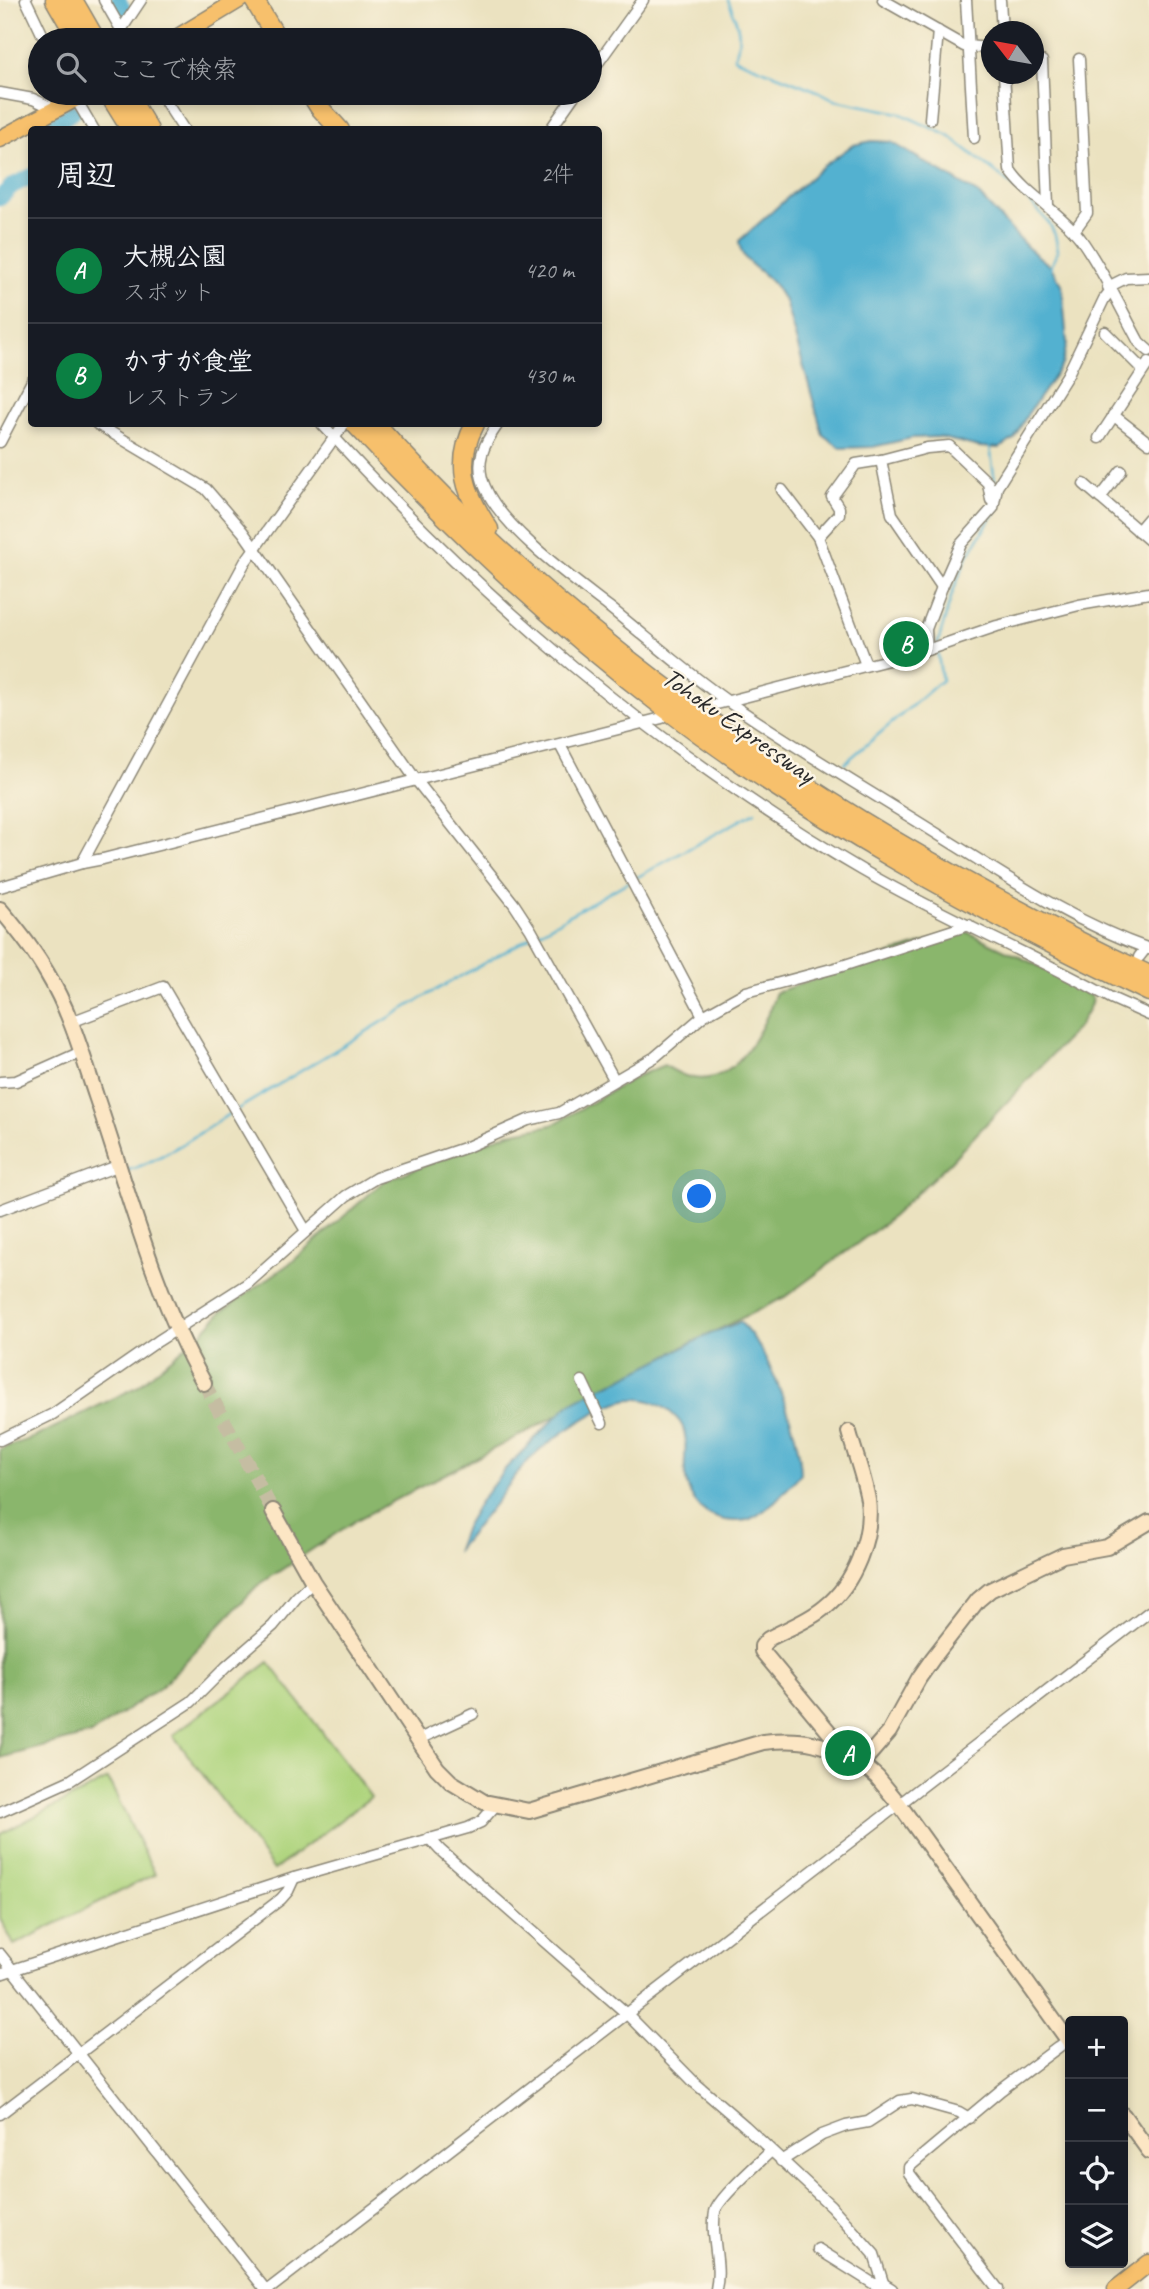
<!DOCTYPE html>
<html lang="ja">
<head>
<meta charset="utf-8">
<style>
	:root { --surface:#171b24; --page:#20242c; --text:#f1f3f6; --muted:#9ea1a6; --line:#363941; --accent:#0b8043 }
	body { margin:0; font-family:Caveat,"Klee One",sans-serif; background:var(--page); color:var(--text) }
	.controls { position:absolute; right:21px; bottom:21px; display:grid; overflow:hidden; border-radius:7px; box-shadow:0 4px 10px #0003 }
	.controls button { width:63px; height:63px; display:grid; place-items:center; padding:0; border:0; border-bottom:2px solid var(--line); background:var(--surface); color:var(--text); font:35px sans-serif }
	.compass { position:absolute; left:981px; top:21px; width:63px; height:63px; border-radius:50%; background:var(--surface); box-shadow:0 4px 10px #0003; rotate:301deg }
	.you { position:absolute; left:700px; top:1197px; width:24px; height:24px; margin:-18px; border:5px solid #fff; border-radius:50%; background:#1a73e8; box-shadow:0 0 0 10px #1a73e833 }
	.badge { display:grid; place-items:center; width:46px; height:46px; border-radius:50%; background:var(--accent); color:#fff; font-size:23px; font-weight:700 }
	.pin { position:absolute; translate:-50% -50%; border:4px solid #fff; box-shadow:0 2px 7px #0006 }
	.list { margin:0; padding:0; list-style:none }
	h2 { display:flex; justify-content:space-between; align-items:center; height:91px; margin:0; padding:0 28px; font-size:30px }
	h2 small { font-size:23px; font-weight:400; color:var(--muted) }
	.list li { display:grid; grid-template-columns:46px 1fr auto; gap:21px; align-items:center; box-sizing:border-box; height:105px; padding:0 28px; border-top:2px solid var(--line) }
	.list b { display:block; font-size:26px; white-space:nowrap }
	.list p { margin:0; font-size:23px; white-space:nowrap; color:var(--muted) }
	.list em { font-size:23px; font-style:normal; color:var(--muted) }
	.icon { flex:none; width:38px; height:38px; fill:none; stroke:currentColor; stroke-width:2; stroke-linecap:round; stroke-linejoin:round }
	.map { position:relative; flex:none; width:1149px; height:2289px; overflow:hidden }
	.search { position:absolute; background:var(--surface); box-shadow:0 4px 10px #0003; left:28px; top:28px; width:574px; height:77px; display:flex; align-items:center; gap:18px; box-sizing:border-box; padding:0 24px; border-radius:38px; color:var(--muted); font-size:26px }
	.panel { position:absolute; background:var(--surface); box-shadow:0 4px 10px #0003; left:28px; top:126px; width:574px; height:301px; border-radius:7px }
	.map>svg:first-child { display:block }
</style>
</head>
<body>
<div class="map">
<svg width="1149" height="2289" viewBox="0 0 1149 2289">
	<rect width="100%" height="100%" fill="#fcf5e5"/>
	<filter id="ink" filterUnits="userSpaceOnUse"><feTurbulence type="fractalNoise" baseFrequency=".0143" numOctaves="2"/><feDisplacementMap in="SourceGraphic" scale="14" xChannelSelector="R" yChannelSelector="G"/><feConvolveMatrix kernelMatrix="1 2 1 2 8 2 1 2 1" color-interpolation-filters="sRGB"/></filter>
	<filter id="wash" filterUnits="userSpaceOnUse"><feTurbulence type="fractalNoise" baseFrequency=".00686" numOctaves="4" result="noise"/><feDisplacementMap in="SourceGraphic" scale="28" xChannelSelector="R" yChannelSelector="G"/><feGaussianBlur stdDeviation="1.57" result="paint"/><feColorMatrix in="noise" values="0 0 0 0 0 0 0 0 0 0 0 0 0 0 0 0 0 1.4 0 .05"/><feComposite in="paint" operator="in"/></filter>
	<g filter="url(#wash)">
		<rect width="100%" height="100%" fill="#ebe2c0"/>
		<g fill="#aed47d" stroke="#6c8054" stroke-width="2">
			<polygon points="269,1662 371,1797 274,1870 173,1735"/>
			<polygon points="108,1779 155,1874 14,1945 0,1918 0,1834"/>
		</g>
		<path fill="#8ab66c" stroke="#5a704c" stroke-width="2" d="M 963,930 L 1062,977 L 1092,997 L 1091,1004 L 1079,1026 L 949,1163 L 885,1223 L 785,1297 L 681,1348 L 532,1429 L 358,1519 L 257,1586 L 161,1687 L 91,1734 L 0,1758 L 0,1449 L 35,1437 L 137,1387 L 203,1332 L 221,1312 L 293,1261 L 384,1181 L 509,1133 L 552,1125 L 638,1076 L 664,1065 C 671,1069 680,1075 689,1077 C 735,1090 765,1026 776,992 Z"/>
		<g fill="#52b1d0" stroke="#3e6e7e" stroke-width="2">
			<path d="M 872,141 L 891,142 L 977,193 L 1027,247 L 1050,266 L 1062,284 L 1067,343 L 1062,365 L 1027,415 L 1014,439 L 999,448 L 979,447 L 938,437 L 912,438 L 873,447 L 841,448 L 823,435 L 785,301 C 780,295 777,287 771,281 C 758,267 741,263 739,241 L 822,167 L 853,145 Z"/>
			<path d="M 740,1322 C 770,1351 799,1431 801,1473 C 789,1488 767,1512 750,1519 C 745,1521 739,1521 734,1521 C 706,1520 688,1502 685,1474 C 683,1459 690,1436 680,1422 C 669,1408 652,1398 634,1399 C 606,1399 549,1441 529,1460 C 516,1473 507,1488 496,1502 C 483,1519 469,1535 456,1552 L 465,1527 L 479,1503 L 506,1468 L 568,1405 L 599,1388 L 621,1379 L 712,1333 Z"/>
		</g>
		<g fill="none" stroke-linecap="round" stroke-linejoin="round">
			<g stroke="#52b1d0" stroke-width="2.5">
				<path d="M 728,0 C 737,22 744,36 734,58 L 820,92 L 835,100 L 899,113 L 949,136 L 1024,195 L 1049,223 L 1055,235 L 1058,250 L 1050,269"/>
				<polyline points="990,447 995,482"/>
				<polyline points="938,643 952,594 967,557 996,510"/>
				<polyline points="845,763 942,680 937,650"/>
				<polyline points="634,879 755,812"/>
				<polyline points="536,934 628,882"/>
				<polyline points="238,1109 427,995 531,937"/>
				<path d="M 125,1171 C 155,1164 205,1130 232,1112"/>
				<polyline points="101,1177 115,1174"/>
				<polyline points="0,1216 75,1187"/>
			</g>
			<g stroke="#52b1d0" stroke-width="16">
				<polyline points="118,0 125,12"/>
				<polyline points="46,130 73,112"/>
				<polyline points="0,198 12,186 32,176"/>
			</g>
		</g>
	</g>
	<g filter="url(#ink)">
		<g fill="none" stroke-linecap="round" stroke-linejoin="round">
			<polyline stroke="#c5bda2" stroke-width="14" stroke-dasharray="14 7" stroke-linecap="butt" points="204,1383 273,1511"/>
			<g stroke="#8b8676" stroke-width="13">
				<g id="street">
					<polyline points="26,0 45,40"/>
					<polyline points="104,0 127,40"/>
					<polyline points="883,0 964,46 992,48"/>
					<polyline points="966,0 974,138"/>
					<polyline points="1000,0 1002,32"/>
					<polyline points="121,30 141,0"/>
					<polyline points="1042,61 1048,205"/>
					<polyline points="590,74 643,0"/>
					<path d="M 1004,74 L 1010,170 C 1027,195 1060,212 1080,238 C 1102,268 1121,309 1139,342 L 1149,351"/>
					<polyline points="0,93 33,99 55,109"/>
					<polyline points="160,93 184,130"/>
					<polyline points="73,94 94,130"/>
					<polyline points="930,119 938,31"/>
					<polyline points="550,130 576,93"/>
					<polyline points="1074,231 1087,213 1079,59"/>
					<polyline points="1108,287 1126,278 1149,277"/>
					<polyline points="1105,332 1143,370"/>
					<polyline points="1113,415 1149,443"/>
					<polyline points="97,424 206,489 243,532 416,780 514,904 531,930 615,1081"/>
					<path d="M 322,424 C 477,596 661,753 862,870 C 943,917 1030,953 1111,998 L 1149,1015"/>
					<path d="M 498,424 C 484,444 474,462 485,487 C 502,528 573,579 609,607 C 649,639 688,674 730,703 C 795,748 864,788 931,830 C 1002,874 1070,921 1149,949"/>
					<polyline points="1099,438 1149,362"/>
					<polyline points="0,442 32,381"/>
					<polyline points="1084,484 1149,540"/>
					<polyline points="782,490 818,537 866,665"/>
					<polyline points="1100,498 1121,471"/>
					<polyline points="1138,531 1149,518"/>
					<polyline points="818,537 839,514 839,508 832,497 856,464 881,460"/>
					<polyline points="942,587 892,514 881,460 927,448 949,446 988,483 991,500"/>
					<polyline points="927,650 926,629 942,587 961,544 993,508 997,487 1068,374 1104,299 1111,290"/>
					<polyline points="713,705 927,650 997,626 1079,605 1149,593"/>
					<polyline points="560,745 703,1016"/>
					<polyline points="82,863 245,562 342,427"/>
					<polyline points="0,887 82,863 103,859 662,718"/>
					<polyline points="1139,957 1146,948"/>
					<polyline points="71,1022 163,987 306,1231"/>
					<polyline points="0,1082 16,1081 81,1052"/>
					<polyline points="0,1210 120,1165"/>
					<polyline points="582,1381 602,1423"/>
					<polyline points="0,1440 53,1414 158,1341 247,1284 346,1196 376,1178 467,1147 528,1120 559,1113 655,1057 703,1016 746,992 839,967 969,925"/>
					<polyline points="417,1740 473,1714"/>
					<polyline points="0,1812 71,1780 191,1702 226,1667 273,1626 296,1598 313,1582"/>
					<polyline points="429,1838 440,1850 626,2013 695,2083 745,2126 831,2206 874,2254 885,2289"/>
					<polyline points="0,1954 265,2289"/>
					<polyline points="0,1974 294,1878 468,1828 481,1822 495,1806"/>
					<polyline points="0,2114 281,1899 288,1891 294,1878"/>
					<polyline points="781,2161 822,2135 846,2126 868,2122 900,2101 912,2099 959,2112 969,2118"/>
					<polyline points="818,2249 874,2284 884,2284 892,2289"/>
					<polyline points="269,2289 1149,1612"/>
					<path d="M 716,2289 C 722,2263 710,2237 715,2212 C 717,2199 760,2162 771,2151"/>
					<polyline points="998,2289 909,2173 909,2167 1001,2090 1068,2040"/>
				</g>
			</g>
			<g stroke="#8b8676" stroke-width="18">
				<g id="secondary">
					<path d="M 0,909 C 17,929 34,950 47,973 C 70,1011 82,1054 96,1096 C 129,1193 154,1293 204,1383"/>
					<path d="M 849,1432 C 855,1454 864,1477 868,1500 C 873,1537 854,1584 825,1607 C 809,1621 786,1629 768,1639 L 762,1646 L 762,1651 L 839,1744 L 877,1777 L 899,1804 L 1070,2043"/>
					<path d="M 273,1511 L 313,1582 L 437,1768 L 451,1782 L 484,1802 L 529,1811 L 763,1742 C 808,1737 822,1744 862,1763 L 889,1732 L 919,1678 L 933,1658 L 978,1600 L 990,1590 L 1063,1555 L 1107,1547 L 1149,1522"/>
					<polyline points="1123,2115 1149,2151"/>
				</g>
			</g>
			<g stroke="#8b8676" stroke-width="19">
				<g id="primary">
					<polyline points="173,40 239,0"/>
					<polyline points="0,139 86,93"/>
					<polyline points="1116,2289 1149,2263"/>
				</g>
			</g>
			<g stroke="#8b8676" stroke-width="21">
				<g id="highway">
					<polyline points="55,0 78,40"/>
					<polyline points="73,0 96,40"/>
					<polyline points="254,0 278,40"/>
					<polyline points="108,93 131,130"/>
					<polyline points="127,93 149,130"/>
					<polyline points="310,93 319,107 340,130"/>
					<path d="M 355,424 C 450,526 551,621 662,706 C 812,820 979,911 1149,992"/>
					<path d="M 376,424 C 589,662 861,839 1149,975"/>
					<path d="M 475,424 C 454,464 465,493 489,529"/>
				</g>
			</g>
			<use href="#street" stroke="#fff" stroke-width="10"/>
			<use href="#secondary" stroke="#fce6c4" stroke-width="14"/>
			<use href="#primary" stroke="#f7c06c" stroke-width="16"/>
			<use href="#highway" stroke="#f7c06c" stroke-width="18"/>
		</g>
	</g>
	<g text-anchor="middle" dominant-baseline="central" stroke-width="5" stroke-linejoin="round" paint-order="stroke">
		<g font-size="28" fill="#2b2b2b" stroke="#fcf5e5">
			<text transform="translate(739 725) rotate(35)">Tohoku Expressway</text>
		</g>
	</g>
</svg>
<div class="controls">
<button>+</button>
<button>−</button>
<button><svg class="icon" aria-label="locate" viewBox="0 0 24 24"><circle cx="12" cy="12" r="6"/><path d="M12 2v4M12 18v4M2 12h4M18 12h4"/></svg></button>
<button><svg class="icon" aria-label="layers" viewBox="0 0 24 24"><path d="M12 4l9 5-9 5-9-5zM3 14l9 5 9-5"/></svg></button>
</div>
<svg class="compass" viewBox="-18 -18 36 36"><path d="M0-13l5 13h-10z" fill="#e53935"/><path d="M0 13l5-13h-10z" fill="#9ea1a6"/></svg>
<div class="you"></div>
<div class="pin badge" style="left:848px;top:1753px">A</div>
<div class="pin badge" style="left:906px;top:644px">B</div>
<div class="search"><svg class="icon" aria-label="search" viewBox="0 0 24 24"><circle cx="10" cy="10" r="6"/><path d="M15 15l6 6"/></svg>ここで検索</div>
<section class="panel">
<h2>周辺<small>2件</small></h2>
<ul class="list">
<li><span class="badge">A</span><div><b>大槻公園</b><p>スポット</p></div><em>420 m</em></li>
<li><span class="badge">B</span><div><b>かすが食堂</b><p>レストラン</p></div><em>430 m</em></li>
</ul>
</section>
</div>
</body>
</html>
